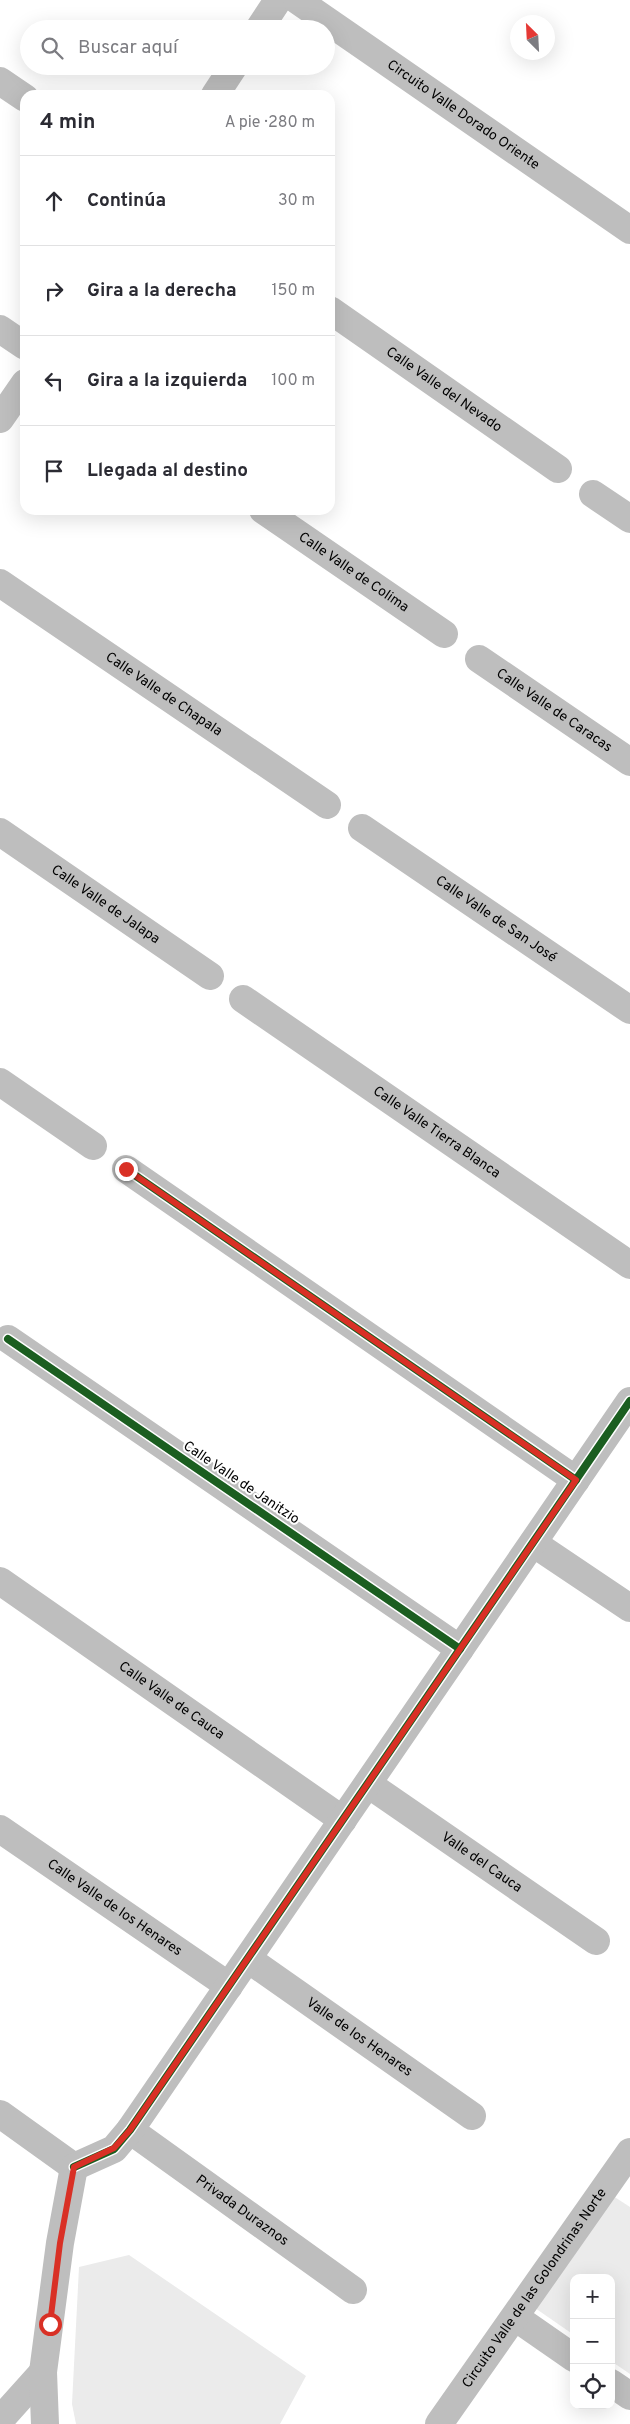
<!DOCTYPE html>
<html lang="es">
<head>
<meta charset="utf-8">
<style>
	:root { --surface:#fff; --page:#f7f7f7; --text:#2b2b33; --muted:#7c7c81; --line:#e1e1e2 }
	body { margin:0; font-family:Overpass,sans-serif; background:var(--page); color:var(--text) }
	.controls { position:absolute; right:15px; bottom:15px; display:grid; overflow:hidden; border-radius:10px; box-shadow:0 5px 20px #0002 }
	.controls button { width:45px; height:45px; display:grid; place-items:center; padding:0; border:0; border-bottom:1px solid var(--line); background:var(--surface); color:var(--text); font:25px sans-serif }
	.compass { position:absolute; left:510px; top:15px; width:45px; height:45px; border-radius:50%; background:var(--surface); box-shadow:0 5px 20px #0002; rotate:336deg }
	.stop { position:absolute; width:15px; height:15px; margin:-11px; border:4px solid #d93025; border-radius:50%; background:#fff }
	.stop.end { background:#d93025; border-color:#fff; box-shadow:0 1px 5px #0008 }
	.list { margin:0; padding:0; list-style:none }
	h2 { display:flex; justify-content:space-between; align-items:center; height:65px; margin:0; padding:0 20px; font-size:21px }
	h2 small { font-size:16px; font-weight:400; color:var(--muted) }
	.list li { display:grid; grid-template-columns:32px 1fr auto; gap:15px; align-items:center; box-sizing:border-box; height:90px; padding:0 20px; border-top:1px solid var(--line) }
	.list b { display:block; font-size:19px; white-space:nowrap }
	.list em { font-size:16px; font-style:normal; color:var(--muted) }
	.icon { flex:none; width:28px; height:28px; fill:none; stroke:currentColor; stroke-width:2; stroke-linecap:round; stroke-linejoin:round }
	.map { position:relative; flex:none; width:630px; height:2424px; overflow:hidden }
	.search { position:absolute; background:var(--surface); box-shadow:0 5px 20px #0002; left:20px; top:20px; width:315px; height:55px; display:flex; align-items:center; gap:12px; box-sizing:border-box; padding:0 18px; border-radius:28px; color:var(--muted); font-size:19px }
	.panel { position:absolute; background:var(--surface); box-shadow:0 5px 20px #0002; left:20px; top:90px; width:315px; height:425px; border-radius:15px }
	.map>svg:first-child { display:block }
</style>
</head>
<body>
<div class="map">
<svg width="630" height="2424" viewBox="0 0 630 2424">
	<rect width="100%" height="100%" fill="#fff"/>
	<g fill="#ebebeb">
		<polygon points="613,2196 630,2207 630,2374 611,2361 611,2278 574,2278 574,2335 535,2308"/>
		<polygon points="129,2255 306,2376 280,2424 76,2424 72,2404 79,2267"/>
	</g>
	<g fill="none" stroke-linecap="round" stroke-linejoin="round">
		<g stroke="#bebebe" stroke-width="28">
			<polyline points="259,29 278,0"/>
			<polyline points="0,81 25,98"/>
			<polyline points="215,95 234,66"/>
			<path id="s1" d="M 330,310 L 558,469"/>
			<polyline points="0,329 25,346"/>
			<polyline points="0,419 25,383"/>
			<polyline points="593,494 630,519"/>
			<path id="s2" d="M 263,510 L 444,634"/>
			<path id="s3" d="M 0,583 L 327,805"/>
			<path id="s4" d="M 479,659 L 630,762"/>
			<path id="s5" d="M 362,828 L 630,1010"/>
			<path id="s6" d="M 0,832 L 210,976"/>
			<path id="s7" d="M 243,999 L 630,1265"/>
			<polyline points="0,1082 93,1146"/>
			<polyline points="126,1169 576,1480"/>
			<polyline points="8,1339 460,1649"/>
			<polyline points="533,1543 630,1608"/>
			<path id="s8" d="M 0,1581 L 343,1820"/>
			<path id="s9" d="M 368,1784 L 596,1941"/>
			<path id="s10" d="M 0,1829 L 229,1986"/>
			<path id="s11" d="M 248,1959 L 472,2116"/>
			<path id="s12" d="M 130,2130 L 353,2290"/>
			<polyline points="515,2317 574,2358"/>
			<polyline points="611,2383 630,2396"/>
			<polyline points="0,2420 43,2372"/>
			<path id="s13" d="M 439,2424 L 630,2152"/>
		</g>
		<g stroke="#bebebe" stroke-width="28">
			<path id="s14" d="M 297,0 L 630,230"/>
			<polyline points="0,2114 74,2167"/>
			<polyline points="74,2167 114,2149 130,2130 630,1401"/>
			<polyline points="45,2424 43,2372 60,2243 74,2167"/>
		</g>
		<g stroke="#fff" stroke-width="11">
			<g id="cycleway">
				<polyline points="126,1169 576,1480"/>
				<polyline points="8,1339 460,1649"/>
				<polyline points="74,2167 114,2149 130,2130 630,1401"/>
			</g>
		</g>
		<use href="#cycleway" stroke="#1b5e20" stroke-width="8"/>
	</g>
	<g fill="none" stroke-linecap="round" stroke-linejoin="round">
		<polyline stroke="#d93025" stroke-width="6" points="50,2324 60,2243 74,2167 114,2148 130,2130 576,1480 126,1169"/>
	</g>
	<g text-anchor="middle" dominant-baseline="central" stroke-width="4" stroke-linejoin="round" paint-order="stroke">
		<g font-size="14" fill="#000" stroke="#fff">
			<text stroke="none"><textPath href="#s14" startOffset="202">Circuito Valle Dorado Oriente</textPath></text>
			<text stroke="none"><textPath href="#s1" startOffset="139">Calle Valle del Nevado</textPath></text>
			<text stroke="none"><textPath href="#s2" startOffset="110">Calle Valle de Colima</textPath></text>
			<text stroke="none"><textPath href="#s3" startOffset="198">Calle Valle de Chapala</textPath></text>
			<text stroke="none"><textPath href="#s4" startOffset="91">Calle Valle de Caracas</textPath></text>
			<text stroke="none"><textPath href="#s6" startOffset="128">Calle Valle de Jalapa</textPath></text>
			<text stroke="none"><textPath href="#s5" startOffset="162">Calle Valle de San José</textPath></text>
			<text stroke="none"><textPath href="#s7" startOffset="235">Calle Valle Tierra Blanca</textPath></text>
			<text transform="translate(241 1483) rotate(34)">Calle Valle de Janitzio</text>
			<text stroke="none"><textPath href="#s8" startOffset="209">Calle Valle de Cauca</textPath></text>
			<text stroke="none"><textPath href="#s9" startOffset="138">Valle del Cauca</textPath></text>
			<text stroke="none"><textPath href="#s10" startOffset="139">Calle Valle de los Henares</textPath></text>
			<text stroke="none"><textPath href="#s11" startOffset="136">Valle de los Henares</textPath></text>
			<text stroke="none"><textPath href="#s12" startOffset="138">Privada Duraznos</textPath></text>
			<text stroke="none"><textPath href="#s13" startOffset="166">Circuito Valle de las Golondrinas Norte</textPath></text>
		</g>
	</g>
</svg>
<div class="controls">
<button>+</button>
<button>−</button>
<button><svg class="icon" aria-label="locate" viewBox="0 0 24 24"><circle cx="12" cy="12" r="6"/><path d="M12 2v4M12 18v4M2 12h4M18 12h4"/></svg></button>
</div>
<svg class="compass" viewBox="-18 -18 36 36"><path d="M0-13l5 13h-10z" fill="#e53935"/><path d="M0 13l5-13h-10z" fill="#7c7c81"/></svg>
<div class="stop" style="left:50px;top:2324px"></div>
<div class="stop end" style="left:126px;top:1169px"></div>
<div class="search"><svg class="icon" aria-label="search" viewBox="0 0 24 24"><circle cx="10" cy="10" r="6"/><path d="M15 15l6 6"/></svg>Buscar aquí</div>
<section class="panel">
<h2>4 min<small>A pie · 280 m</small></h2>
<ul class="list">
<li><svg class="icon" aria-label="ahead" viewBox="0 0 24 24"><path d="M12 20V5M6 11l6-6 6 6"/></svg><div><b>Continúa</b></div><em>30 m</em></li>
<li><svg class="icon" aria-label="right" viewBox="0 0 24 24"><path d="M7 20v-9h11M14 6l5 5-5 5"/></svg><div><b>Gira a la derecha</b></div><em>150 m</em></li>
<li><svg class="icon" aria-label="left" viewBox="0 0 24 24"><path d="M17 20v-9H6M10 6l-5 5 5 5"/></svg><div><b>Gira a la izquierda</b></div><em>100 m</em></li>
<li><svg class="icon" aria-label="arrive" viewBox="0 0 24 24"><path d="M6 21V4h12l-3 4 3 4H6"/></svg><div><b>Llegada al destino</b></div></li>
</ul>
</section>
</div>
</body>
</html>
